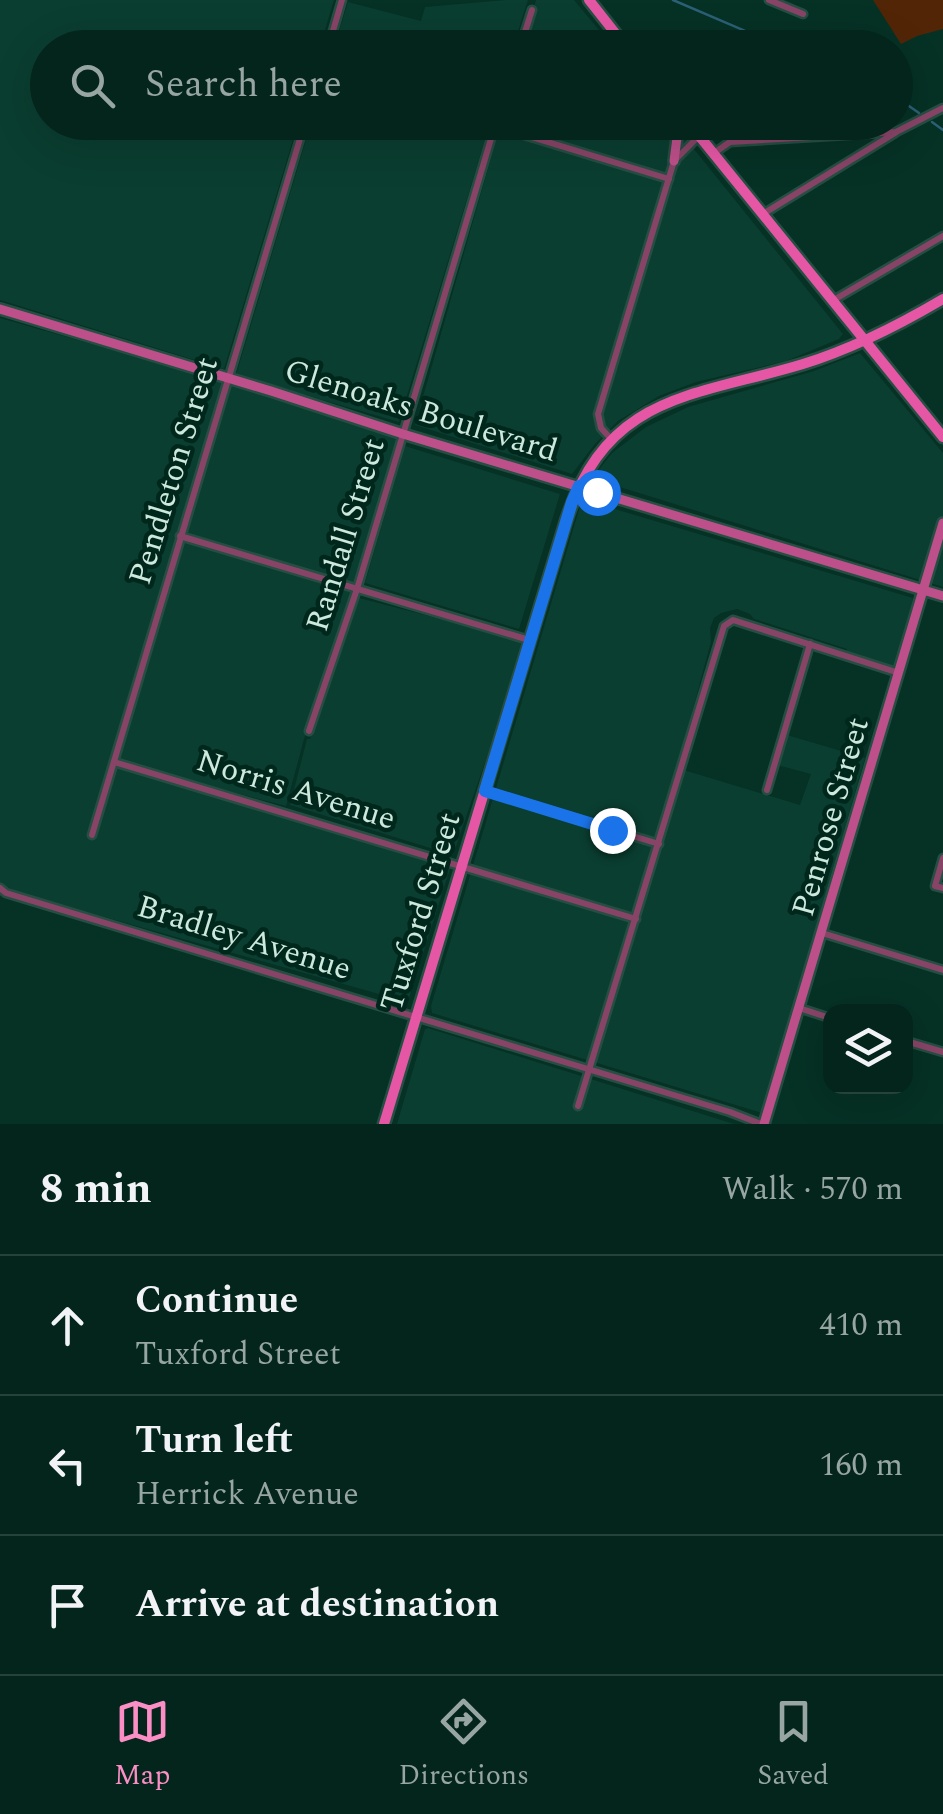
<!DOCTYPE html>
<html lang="en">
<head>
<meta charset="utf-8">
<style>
	:root { --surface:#04251c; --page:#0d2d25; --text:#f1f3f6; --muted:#97a5a3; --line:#25423b; --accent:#fb8fc5 }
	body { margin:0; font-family:Spectral,serif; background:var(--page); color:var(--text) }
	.controls { position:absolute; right:30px; bottom:30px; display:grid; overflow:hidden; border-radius:20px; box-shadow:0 10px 40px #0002 }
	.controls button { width:90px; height:90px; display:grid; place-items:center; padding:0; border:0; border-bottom:2px solid var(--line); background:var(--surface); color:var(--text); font:50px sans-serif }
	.stop { position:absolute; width:30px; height:30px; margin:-22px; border:8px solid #1a73e8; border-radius:50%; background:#fff }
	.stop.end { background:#1a73e8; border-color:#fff; box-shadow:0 2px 10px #0008 }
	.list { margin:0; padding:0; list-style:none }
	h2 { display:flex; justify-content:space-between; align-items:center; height:130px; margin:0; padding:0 40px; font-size:42px }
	h2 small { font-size:32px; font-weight:400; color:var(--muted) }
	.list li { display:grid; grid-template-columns:65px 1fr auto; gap:30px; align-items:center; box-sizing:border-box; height:140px; padding:0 40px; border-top:2px solid var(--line) }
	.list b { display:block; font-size:38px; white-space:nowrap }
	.list p { margin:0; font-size:32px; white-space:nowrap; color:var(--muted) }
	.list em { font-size:32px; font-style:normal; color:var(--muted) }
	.icon { flex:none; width:55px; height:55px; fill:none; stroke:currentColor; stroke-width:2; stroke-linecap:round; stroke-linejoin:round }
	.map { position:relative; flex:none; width:943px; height:1124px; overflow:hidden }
	.search { position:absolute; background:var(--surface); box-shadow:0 10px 40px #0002; left:30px; right:30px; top:30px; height:110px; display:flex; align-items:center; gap:25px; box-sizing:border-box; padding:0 35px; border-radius:55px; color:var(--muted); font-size:38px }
	.sheet { height:550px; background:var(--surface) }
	nav { display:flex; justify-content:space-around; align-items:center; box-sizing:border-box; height:140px; border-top:2px solid var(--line); background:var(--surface); font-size:28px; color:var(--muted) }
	nav a { display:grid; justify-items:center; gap:5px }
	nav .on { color:var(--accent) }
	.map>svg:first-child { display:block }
</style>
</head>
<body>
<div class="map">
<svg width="943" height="1124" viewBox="0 0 943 1124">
	<rect width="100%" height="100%" fill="#063125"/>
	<g fill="#0a3e30">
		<polygon points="0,0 334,0 320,47 48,48 48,122 298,123 224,369 0,300"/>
		<polygon points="506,0 528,0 513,47 334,47 348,2 421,21 425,7"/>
		<polygon points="536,0 574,0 613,47 523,48"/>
		<polygon points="311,123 490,123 399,422 236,375"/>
		<polygon points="501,123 673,123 843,334 839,339 786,361 696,382 659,396 618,421 595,444 572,474 415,425"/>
		<polygon points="0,318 226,382 112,762 289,814 450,869 409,998 404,1001 26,895 0,884"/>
		<polygon points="860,353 943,453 943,587 597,480 596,473 612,453 646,427 688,407 814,371"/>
		<polygon points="229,383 400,436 375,513 356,585 183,535"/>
		<polygon points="405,446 560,494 519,629 365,583"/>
		<polygon points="588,501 913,598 899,663 895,668 846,654 847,649 754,619 750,614 737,609 721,613 714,618 710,628 711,642 677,768 800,805 811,774 777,765 787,735 865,758 762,1113 432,1013 431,1006 581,503"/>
		<polygon points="181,538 353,591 304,739 286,806 114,761"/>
		<polygon points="359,598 527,641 453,855 290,805 307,739 310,739"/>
		<polygon points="428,1028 734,1124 397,1124 425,1029"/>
	</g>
	<polygon fill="#522507" points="873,0 943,0 943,29 917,36 901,44"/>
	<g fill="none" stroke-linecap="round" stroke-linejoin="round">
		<g stroke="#2b6077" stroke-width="2.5">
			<polyline points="673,0 785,48"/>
			<polyline points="896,97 919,113"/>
			<polyline points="932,122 943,130"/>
		</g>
		<g stroke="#264e42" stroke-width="11">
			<g id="street">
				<polyline points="769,0 803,14"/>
				<polyline points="328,48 342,0"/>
				<polyline points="520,48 532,10"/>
				<polyline points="495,126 669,179"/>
				<polyline points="714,153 730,142 896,132 943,108"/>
				<polyline points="763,214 895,133"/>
				<polyline points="832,301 943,236"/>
				<polyline points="612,440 601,428 598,414 674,161 699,136"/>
				<polyline points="180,536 529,640"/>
				<polyline points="309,731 357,589 496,122"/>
				<polyline points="114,762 636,919"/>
				<polyline points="767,790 810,644"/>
				<polyline points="485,791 659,844"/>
				<polyline points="92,835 305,122"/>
				<polyline points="943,858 935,886 943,888"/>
				<path d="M 0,888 L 6,893 C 247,967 489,1038 730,1112 L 761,1124"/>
				<polyline points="822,933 943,970"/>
				<polyline points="799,1008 830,1018"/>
				<polyline points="906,1041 943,1052"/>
				<polyline points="578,1106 724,626 733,620 899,673"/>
			</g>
		</g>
		<g stroke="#264e42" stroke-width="14">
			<g id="secondary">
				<polyline points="674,161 679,122"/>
				<polyline points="0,309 271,391 403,434 943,596"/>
				<polyline points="764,1124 943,523"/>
			</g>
		</g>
		<g stroke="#264e42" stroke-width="15">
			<g id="primary">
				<polyline points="589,0 627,48"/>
				<polyline points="688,122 943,437"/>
				<path d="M 384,1124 L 566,521 C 607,393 694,397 803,364 C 852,349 899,325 943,299"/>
			</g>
		</g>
		<use href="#street" stroke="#884467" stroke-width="6"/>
		<use href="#secondary" stroke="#bd508a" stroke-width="9"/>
		<use href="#primary" stroke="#e557a5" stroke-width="10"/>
	</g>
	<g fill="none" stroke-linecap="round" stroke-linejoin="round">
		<polyline stroke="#1a73e8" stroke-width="12" points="597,492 579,486 572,502 485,791 612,830"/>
	</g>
	<g text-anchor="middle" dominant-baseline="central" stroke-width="9" stroke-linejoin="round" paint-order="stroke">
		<g font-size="32" fill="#cde8dd" stroke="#00271b">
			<text transform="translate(421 411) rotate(17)">Glenoaks Boulevard</text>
			<text transform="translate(174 471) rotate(-73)">Pendleton Street</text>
			<text transform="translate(346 535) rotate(-73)">Randall Street</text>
			<text transform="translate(296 790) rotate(17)">Norris Avenue</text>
			<text transform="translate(831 817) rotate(-74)">Penrose Street</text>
			<text transform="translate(421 912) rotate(-73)">Tuxford Street</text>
			<text transform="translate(244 938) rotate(17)">Bradley Avenue</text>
		</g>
	</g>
</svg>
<div class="controls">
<button><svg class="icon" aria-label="layers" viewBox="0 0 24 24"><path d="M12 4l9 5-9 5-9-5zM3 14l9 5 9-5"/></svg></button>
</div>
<div class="stop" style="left:597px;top:492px"></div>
<div class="stop end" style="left:612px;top:830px"></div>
<div class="search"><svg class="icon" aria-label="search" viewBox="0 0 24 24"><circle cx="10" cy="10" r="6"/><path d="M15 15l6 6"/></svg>Search here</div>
</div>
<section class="sheet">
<h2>8 min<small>Walk · 570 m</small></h2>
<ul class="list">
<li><svg class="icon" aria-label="ahead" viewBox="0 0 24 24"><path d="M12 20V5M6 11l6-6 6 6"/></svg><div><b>Continue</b><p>Tuxford Street</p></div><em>410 m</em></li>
<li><svg class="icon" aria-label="left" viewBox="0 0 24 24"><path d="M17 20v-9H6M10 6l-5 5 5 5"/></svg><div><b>Turn left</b><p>Herrick Avenue</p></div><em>160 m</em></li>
<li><svg class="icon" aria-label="arrive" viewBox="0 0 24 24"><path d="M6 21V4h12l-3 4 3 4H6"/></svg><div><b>Arrive at destination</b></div></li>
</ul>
</section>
<nav>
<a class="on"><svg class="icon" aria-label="map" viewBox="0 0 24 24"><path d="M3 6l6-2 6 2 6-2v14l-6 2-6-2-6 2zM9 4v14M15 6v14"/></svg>Map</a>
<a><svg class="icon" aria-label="directions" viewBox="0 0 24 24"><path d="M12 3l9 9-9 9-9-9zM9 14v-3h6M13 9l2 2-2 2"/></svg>Directions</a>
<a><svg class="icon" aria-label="saved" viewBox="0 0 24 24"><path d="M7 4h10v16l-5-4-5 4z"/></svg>Saved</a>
</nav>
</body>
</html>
